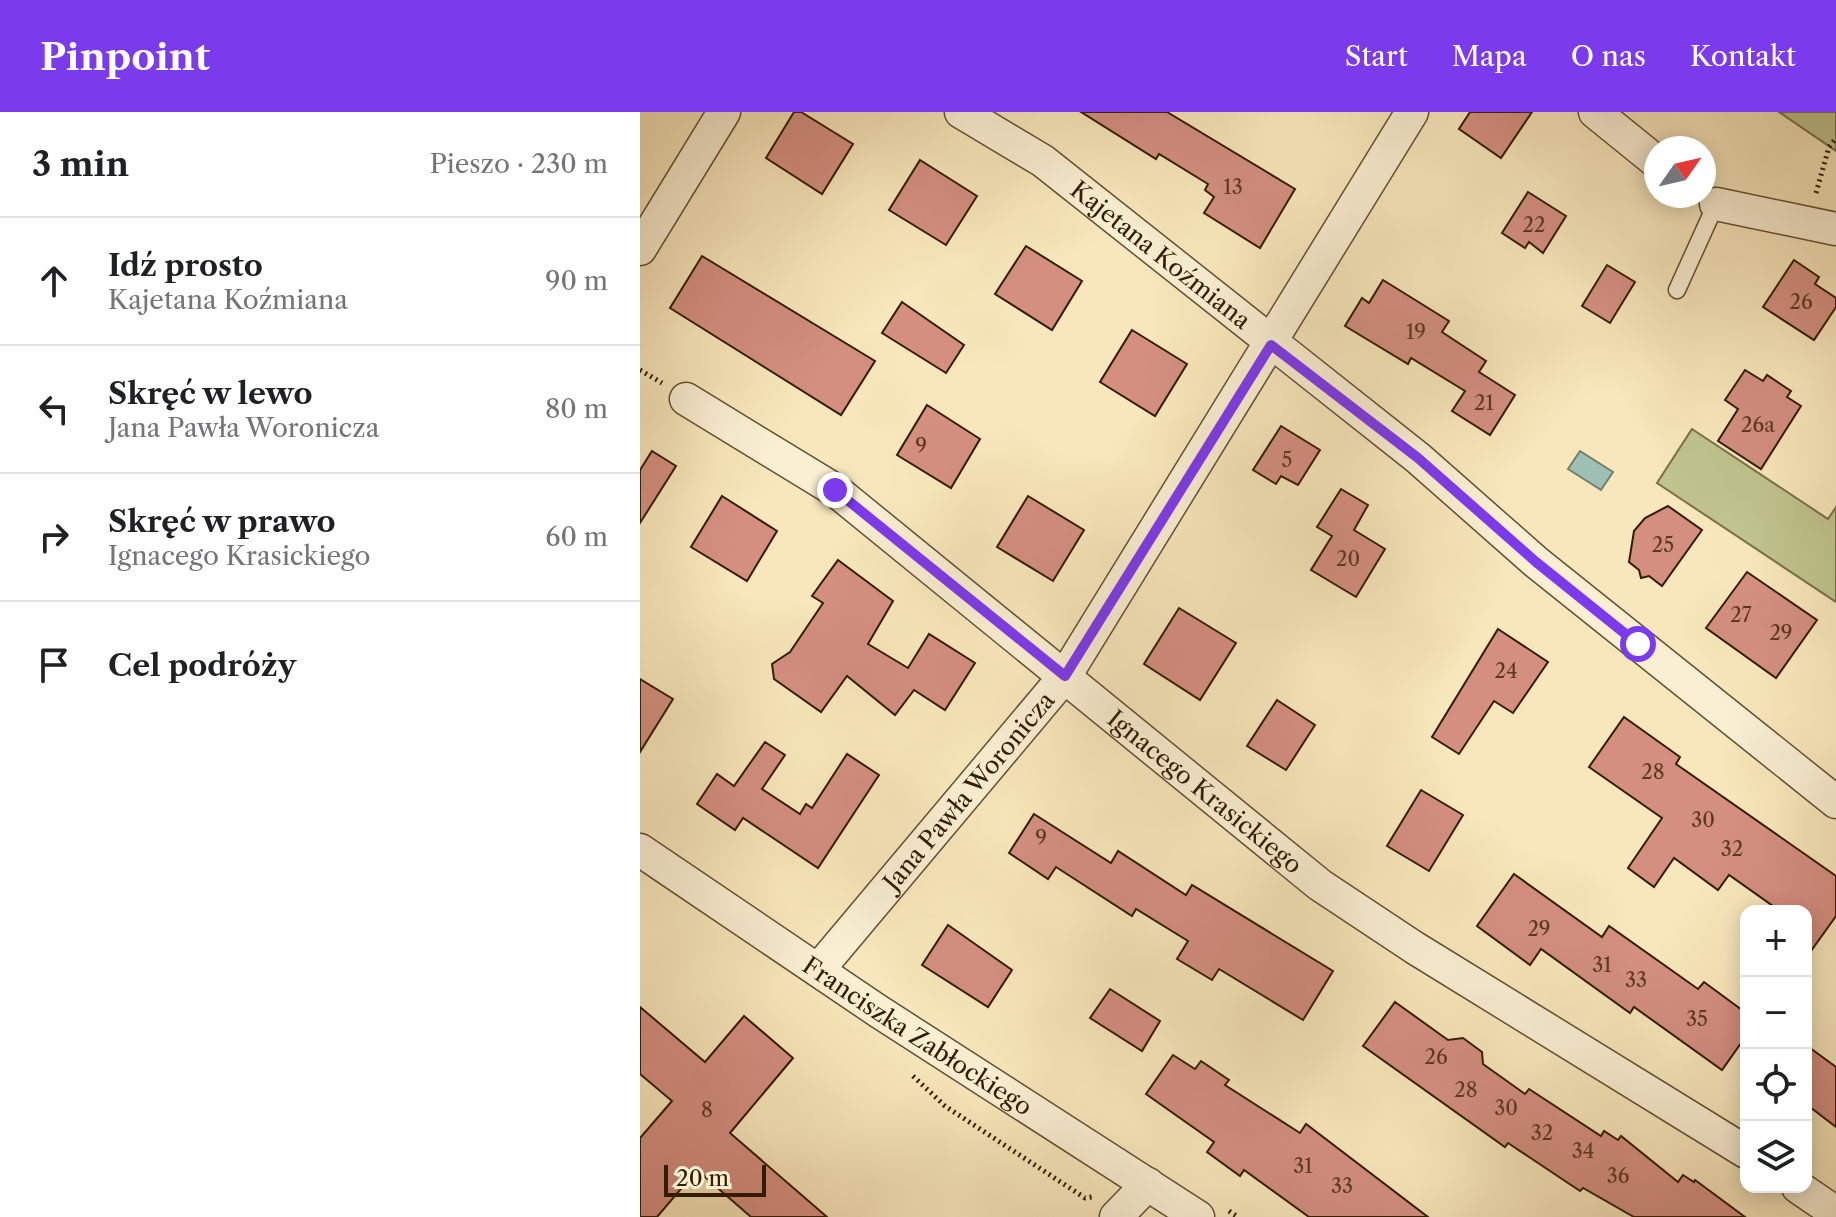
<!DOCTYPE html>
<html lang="pl">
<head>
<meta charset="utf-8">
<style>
	:root { --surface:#fff; --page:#f6f6f6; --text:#202124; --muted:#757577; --line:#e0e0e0; --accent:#7c3aed }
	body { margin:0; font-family:"Libre Caslon Text",serif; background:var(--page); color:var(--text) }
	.controls { position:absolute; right:24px; bottom:24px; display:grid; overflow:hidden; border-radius:16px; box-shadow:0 4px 20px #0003 }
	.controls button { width:72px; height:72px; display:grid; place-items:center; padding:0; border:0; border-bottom:2px solid var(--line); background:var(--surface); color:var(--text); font:40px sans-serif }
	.compass { position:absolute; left:1004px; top:24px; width:72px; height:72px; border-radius:50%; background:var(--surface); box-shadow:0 4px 20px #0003; rotate:56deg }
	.scale { position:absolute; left:24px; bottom:20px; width:102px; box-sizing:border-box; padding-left:8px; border:4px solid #331c01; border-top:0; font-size:22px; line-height:28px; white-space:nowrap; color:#331c01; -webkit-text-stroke:6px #faefd3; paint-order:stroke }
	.stop { position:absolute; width:24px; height:24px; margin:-18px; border:6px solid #7c3aed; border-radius:50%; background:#fff }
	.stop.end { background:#7c3aed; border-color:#fff; box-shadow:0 2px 8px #0008 }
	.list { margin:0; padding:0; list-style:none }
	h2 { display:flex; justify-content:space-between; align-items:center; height:104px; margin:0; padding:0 32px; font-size:34px }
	h2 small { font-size:26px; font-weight:400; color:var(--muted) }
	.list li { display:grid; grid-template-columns:52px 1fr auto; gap:24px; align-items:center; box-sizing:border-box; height:128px; padding:0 32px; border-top:2px solid var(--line) }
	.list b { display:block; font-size:30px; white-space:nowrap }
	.list p { margin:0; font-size:26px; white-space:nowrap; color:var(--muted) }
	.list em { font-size:26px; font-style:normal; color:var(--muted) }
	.icon { flex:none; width:44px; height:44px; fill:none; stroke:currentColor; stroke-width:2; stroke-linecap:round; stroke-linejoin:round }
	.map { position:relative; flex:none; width:1196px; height:1105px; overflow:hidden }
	header { display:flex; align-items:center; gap:48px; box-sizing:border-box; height:112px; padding:0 40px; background:var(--accent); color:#fff }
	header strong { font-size:38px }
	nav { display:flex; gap:44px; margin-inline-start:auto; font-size:28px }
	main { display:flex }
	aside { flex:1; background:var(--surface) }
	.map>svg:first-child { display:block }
</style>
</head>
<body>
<header>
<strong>Pinpoint</strong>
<nav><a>Start</a><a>Mapa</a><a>O nas</a><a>Kontakt</a></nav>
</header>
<main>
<aside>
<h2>3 min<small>Pieszo · 230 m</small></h2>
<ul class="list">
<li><svg class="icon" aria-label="ahead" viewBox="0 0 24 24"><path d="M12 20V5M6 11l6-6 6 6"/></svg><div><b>Idź prosto</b><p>Kajetana Koźmiana</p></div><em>90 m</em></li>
<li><svg class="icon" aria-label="left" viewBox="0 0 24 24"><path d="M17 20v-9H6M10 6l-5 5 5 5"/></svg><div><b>Skręć w lewo</b><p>Jana Pawła Woronicza</p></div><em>80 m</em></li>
<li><svg class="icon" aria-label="right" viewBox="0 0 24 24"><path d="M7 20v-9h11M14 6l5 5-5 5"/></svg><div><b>Skręć w prawo</b><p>Ignacego Krasickiego</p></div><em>60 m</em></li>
<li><svg class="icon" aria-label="arrive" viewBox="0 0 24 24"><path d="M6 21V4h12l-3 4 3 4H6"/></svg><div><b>Cel podróży</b></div></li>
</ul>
</aside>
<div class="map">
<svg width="1196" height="1105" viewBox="0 0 1196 1105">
	<rect width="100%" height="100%" fill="#f8e7bc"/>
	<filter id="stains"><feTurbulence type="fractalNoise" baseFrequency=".0025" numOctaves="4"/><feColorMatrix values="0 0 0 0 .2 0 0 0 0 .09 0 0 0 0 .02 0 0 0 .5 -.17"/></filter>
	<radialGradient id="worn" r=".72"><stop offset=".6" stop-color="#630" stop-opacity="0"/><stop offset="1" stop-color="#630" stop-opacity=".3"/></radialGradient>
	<g fill="#c0c48e" stroke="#7a7048" stroke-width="2">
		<polygon points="1139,0 1196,0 1196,39"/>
		<polygon points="1052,317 1188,407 1196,395 1196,490 1017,371"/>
	</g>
	<polygon fill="#9dbfb4" stroke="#737e6c" stroke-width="2" points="940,339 973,360 961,378 928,357"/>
	<g fill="#d48f81" stroke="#331c01" stroke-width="2">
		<polygon points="154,0 161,0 213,32 182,82 126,46"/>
		<polygon points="441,0 527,0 655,77 620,136 564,101 574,85 565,78 568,72 519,42 516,47"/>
		<polygon points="830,0 892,0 861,46 819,17"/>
		<polygon points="280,48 337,84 306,133 249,98"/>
		<polygon points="888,80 926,104 903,141 889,130 885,136 862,121"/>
		<polygon points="386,134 442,169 412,218 355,182"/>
		<polygon points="62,144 235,249 201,303 30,196"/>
		<polygon points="1154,148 1179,165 1175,172 1196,186 1196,195 1174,228 1123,195"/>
		<polygon points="967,153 995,170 970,211 942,194"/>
		<polygon points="743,168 809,209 802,220 846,249 839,260 875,283 850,323 812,299 825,279 771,246 768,252 705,214 722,186 729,191"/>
		<polygon points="262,190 324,233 306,261 242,221"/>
		<polygon points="492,218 547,252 515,304 460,270"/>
		<polygon points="1105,258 1123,269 1127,263 1151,279 1147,285 1161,294 1121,357 1078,329 1098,297 1085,288"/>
		<polygon points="287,293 340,327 311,376 257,343"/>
		<polygon points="641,314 680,338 658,373 641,364 636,372 613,358"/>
		<polygon points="12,339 36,354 0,411 0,358"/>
		<polygon points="701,377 728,393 714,418 745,437 716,485 671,458 692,424 677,415"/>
		<polygon points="82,384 137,419 107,469 51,435"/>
		<polygon points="388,384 444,418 413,469 357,435"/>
		<polygon points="1028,394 1062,418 1022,474 1009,464 1001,466 999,458 989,450 994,419 1005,406"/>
		<polygon points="198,448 253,489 228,532 268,556 289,522 335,551 305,598 274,578 255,603 207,564 181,600 134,567 132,552 150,540 183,491 172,484"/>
		<polygon points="1107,460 1177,508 1136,566 1066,516"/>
		<polygon points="539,496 596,531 560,588 504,552"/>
		<polygon points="858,517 908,550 873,601 854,589 819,642 792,625"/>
		<polygon points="0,567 33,587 0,640"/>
		<polygon points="637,588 675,613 646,658 607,634"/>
		<polygon points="984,605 1040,645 1036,652 1196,764 1196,804 1166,846 1166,799 1140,799 1089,763 1078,778 1034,746 1014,775 988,756 1022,706 949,655"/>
		<polygon points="125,630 145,643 122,677 160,702 166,692 172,696 207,642 239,663 178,756 103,706 95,718 57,692 77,662 94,674"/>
		<polygon points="781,678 823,703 789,759 747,734"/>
		<polygon points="394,702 471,751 478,739 546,783 552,773 693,859 663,908 579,857 572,868 537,847 548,829 496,797 492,804 416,755 408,767 369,741"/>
		<polygon points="874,762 962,825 969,814 1058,877 1064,870 1106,901 1106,924 1082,958 994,895 990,901 901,837 890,853 837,814"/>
		<polygon points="308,813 372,858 348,895 282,853"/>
		<polygon points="470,877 520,909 502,939 450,906"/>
		<polygon points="755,890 808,928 823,926 842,940 843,952 885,982 889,977 961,1024 964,1019 978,1028 981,1024 1038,1070 1043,1063 1054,1070 1055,1068 1105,1105 994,1105 943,1076 940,1079 868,1031 865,1035 723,934"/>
		<polygon points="0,895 65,950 104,904 153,946 90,1021 187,1105 111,1105 57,1058 17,1105 0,1105 0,1026 32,989 0,962"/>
		<polygon points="1166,933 1196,955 1196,1015 1166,992"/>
		<polygon points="533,943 555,957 561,949 589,968 585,973 660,1021 666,1012 788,1105 669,1105 604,1058 600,1064 567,1040 574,1030 506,982"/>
	</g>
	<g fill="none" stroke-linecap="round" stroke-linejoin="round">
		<g stroke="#644f30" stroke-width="19">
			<polyline id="service" points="1037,178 1076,92 1072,90"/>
		</g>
		<g stroke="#644f30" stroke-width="35">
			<g id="minor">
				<path id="s1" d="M 321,0 L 403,49 L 778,346 L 896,450 L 1196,690"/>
				<polyline points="955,0 1013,47"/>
				<polyline points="1076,92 1196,117"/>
				<polyline points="0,137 84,0"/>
				<path id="s2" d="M 46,287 L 195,378 L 680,773 L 775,836 L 1106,1040"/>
				<path id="s3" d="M 0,738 L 238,899 L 558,1105"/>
				<path id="s4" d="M 178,858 L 425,564 L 772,0"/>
				<polyline points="1158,1075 1196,1101"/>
				<polyline points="476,1105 508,1072"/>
			</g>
		</g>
		<g stroke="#331c01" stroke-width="5" stroke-dasharray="2 4" stroke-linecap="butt">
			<polyline points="1176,81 1189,35 1196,26"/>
			<polyline points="0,258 22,271"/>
			<polyline points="273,964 305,994 445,1086 452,1085"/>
			<polyline points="589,1099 598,1105"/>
		</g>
		<use href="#service" stroke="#faefd3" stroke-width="16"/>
		<use href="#minor" stroke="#faefd3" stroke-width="32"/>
	</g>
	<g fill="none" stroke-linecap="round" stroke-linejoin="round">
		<polyline stroke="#7c3aed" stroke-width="10" points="195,378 425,564 631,233 778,346 896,450 998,532"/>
	</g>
	<g text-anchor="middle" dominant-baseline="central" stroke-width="6" stroke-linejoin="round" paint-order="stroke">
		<g font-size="20" fill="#5b3921">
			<text x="593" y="75">13</text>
			<text x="894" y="113">22</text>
			<text x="1161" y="190">26</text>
			<text x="776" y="220">19</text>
			<text x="844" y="291">21</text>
			<text x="1118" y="313">26a</text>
			<text x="281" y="334">9</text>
			<text x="647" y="348">5</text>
			<text x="1023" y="433">25</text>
			<text x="708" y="447">20</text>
			<text x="1101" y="503">27</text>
			<text x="1141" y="521">29</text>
			<text x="866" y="559">24</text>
			<text x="1013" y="660">28</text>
			<text x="1063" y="708">30</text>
			<text x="401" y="726">9</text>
			<text x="1092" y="737">32</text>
			<text x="899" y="817">29</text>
			<text x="962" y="853">31</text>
			<text x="996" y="868">33</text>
			<text x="1057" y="907">35</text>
			<text x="796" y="945">26</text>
			<text x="826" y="978">28</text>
			<text x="866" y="996">30</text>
			<text x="67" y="998">8</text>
			<text x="902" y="1021">32</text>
			<text x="943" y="1039">34</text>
			<text x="663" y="1054">31</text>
			<text x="978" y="1064">36</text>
			<text x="702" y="1074">33</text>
		</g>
		<g font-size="24" fill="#331c01" stroke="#faefd3">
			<text stroke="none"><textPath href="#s1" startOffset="246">Kajetana Koźmiana</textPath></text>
			<text stroke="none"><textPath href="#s4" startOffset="234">Jana Pawła Woronicza</textPath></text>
			<text stroke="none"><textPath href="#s2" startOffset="652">Ignacego Krasickiego</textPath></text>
			<text stroke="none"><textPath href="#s3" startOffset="334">Franciszka Zabłockiego</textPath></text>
		</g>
	</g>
	<rect width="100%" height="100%" filter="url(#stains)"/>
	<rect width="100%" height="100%" fill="url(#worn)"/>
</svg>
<div class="controls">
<button>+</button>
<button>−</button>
<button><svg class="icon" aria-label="locate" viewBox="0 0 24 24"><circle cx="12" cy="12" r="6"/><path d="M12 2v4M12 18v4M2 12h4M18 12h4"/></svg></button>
<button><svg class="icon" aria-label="layers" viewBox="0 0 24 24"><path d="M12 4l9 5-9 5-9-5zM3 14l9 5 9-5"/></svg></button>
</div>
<svg class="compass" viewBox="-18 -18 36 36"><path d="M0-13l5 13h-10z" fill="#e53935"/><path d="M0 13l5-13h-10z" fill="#757577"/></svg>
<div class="scale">20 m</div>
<div class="stop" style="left:998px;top:532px"></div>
<div class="stop end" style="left:195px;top:378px"></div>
</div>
</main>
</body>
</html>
